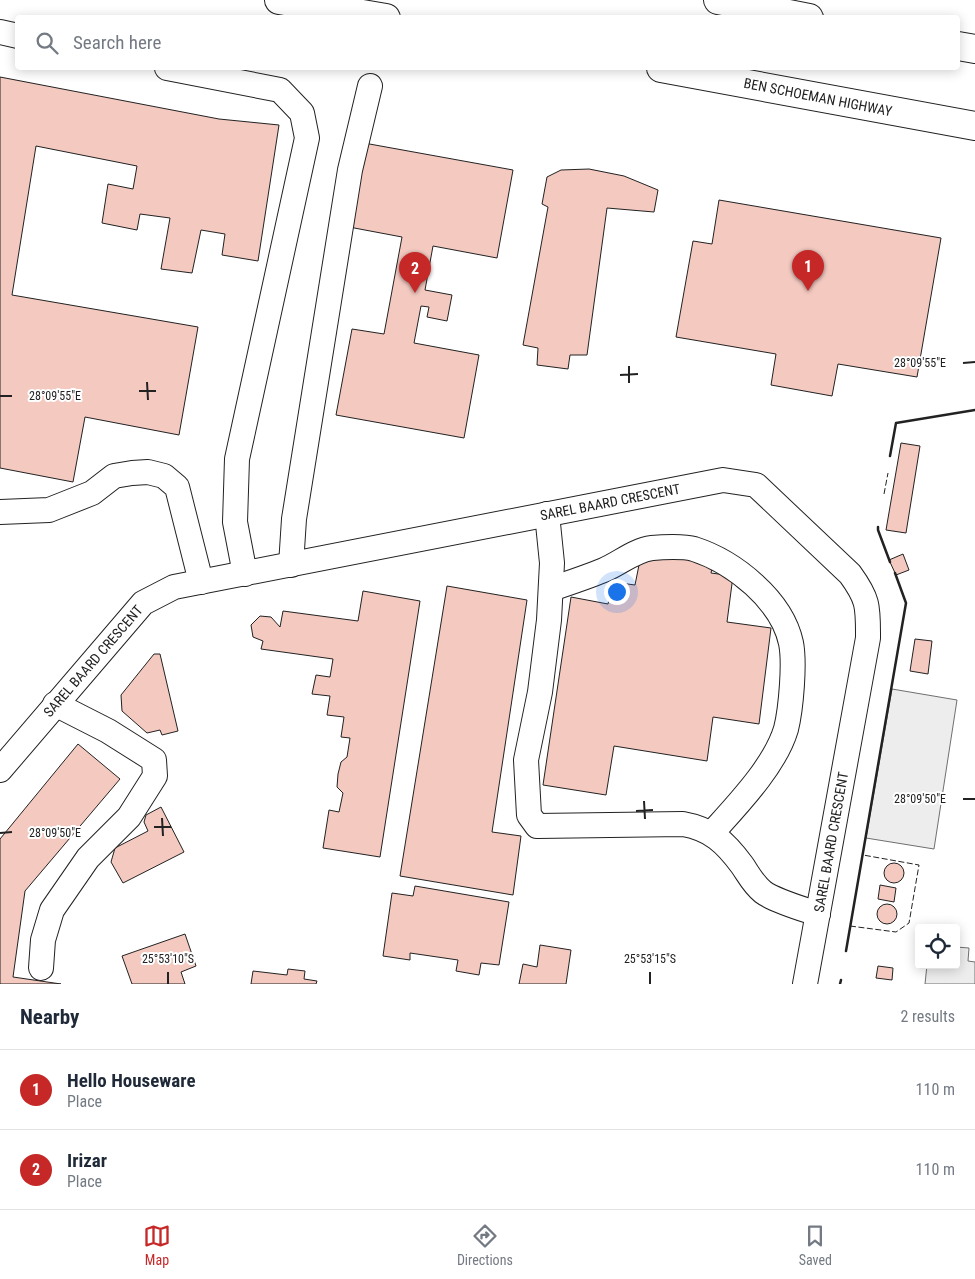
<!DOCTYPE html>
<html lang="en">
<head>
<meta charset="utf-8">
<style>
	:root { --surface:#fff; --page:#f2f2f3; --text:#1f2937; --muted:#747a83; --line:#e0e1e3; --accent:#c62828 }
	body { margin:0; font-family:"Roboto Condensed",sans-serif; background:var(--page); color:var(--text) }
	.controls { position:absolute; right:15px; bottom:15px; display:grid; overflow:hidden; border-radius:5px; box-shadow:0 2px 12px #0003 }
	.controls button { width:45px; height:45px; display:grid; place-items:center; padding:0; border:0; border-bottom:1px solid var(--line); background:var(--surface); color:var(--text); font:25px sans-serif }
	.you { position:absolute; left:616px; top:591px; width:18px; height:18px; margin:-12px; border:4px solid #fff; border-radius:50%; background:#1a73e8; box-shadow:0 0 0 8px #1a73e833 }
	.badge { display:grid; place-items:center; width:32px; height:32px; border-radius:50%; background:var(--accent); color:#fff; font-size:16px; font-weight:700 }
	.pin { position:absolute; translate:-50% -41px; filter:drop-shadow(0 1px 2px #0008) }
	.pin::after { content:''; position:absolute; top:26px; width:18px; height:15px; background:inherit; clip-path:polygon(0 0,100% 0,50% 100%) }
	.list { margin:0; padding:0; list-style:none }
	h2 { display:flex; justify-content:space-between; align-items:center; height:65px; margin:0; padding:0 20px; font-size:21px }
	h2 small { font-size:16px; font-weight:400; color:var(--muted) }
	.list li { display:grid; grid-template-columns:32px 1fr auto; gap:15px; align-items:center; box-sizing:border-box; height:80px; padding:0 20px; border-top:1px solid var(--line) }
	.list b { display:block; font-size:19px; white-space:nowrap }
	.list p { margin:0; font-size:16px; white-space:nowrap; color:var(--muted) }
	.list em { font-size:16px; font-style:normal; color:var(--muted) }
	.icon { flex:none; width:28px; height:28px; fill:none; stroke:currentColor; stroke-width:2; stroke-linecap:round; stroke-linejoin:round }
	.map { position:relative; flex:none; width:975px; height:984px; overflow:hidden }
	.search { position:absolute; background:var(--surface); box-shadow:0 2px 12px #0003; left:15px; right:15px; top:15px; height:55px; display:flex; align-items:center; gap:12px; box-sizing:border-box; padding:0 18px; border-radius:5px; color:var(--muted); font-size:19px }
	.sheet { height:225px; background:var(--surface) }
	nav { display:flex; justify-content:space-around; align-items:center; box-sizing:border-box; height:70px; border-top:1px solid var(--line); background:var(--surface); font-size:14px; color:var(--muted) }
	nav a { display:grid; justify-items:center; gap:2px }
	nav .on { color:var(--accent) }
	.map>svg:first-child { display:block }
</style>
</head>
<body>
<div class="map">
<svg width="975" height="984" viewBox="0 0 975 984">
	<rect width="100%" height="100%" fill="#fff"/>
	<g fill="#ededed" stroke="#6f6f6f">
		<polygon points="892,689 957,700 934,849 866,838"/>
		<polygon points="956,947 969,948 968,961 975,962 975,984 925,984 927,965 956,965"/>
	</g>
	<g fill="#f3c9c0" stroke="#222">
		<polygon points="0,77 219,119 279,125 258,261 222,255 225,234 201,230 192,273 161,269 170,218 140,214 137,230 102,223 108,184 133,189 137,166 36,146 12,295 198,327 179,435 85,417 73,482 0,468"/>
		<polygon points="364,143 513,170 497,258 433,246 425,290 452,295 447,321 427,317 429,307 421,306 414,343 479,355 464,438 336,415 352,329 384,334 402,237 349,227"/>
		<polygon points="589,169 624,176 658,190 654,212 607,208 587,355 570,355 568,369 537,365 538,348 523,345 548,207 542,204 547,177 561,170"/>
		<polygon points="719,200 941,238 917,377 838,364 832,396 771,385 776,354 676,337 693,241 712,244"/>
		<polygon points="901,443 920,446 906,533 886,530"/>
		<polygon points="642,550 713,564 711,573 733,576 727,622 771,628 759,724 713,717 707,761 614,746 606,795 543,785 571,597 608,604 613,582 635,585"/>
		<polygon points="903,554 909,570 896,575 889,560"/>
		<polygon points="447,586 527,600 492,832 521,836 513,895 400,876"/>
		<polygon points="363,591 420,601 380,857 323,848 329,810 339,812 343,793 337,787 338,774 341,762 347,757 350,738 341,737 344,717 327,715 330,696 312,694 316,675 330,677 333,659 261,649 263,641 253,637 251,625 260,616 271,617 280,627 283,611 358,621"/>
		<polygon points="915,639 932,641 928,674 910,671"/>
		<polygon points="154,654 160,654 178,731 162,735 160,730 147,733 122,711 121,695"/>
		<polygon points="78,744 120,779 25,891 13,977 61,984 0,984 0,839"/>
		<polygon points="161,807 184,852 123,883 111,862 115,848 148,831 144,822 146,815"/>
		<circle cx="894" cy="873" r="10"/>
		<polygon points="880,885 896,888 894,902 878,899"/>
		<polygon points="415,886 509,902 499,965 481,963 479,975 456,971 458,960 410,953 410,960 383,956 392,893 413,896"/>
		<circle cx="887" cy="914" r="10"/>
		<polygon points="185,934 196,966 181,972 185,984 132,984 122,956"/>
		<polygon points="540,945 571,950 566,984 519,984 523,964 537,967"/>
		<polygon points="878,966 893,968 892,980 876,978"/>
		<polygon points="288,969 305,971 304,979 317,981 316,984 251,984 253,971 287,975"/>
	</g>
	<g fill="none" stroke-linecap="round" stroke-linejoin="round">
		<g stroke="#222" stroke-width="26">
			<g id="minor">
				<polyline points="0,32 18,36"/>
				<polyline points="167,68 280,90 302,113 307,138 237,459 235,522 245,574"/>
				<polyline points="0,512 49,510 92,493 114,476 132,473 148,472 164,476 177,487 201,582"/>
				<path d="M 547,514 L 552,563 L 549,620 L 540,692 L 526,760 L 529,815 L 537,826 L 683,824 C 711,829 725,842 742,865 C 749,875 753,884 763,892 C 775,901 803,909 818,914"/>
				<polyline points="291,565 294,519 350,170 370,86"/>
				<path d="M 551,589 C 569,583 587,577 604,570 C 620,563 635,550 652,548 C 662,547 684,546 694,549 C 734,562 782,600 791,643 C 795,663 791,709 786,729 C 775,766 737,805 712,833"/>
				<path d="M 0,770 L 143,603 L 174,587 L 723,480 L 756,485 L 850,574 C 869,600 868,607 868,638 L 805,984"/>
				<polyline points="41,968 43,940 52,910 88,858 129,817 155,776 154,760 108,731 55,704"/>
			</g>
		</g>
		<g stroke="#222" stroke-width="30">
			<g id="highway">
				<polyline points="279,0 386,18"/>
				<polyline points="718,0 809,18"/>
				<polyline points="958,46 975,49"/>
				<polyline points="661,68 975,126"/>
			</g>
		</g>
		<use href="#minor" stroke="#fff" stroke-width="24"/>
		<use href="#highway" stroke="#fff" stroke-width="28"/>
		<g stroke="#222" stroke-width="1" stroke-dasharray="6 2.5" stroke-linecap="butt">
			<polyline points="884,494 888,473"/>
			<polyline points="850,926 896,932 909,923 919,865 863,855"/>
		</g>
		<g stroke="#222" stroke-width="2.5">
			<polyline points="890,456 896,423 975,410"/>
			<polyline points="878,527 878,530 890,562"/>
			<polyline points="846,951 906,603 895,573"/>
			<polyline points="840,984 841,980"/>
		</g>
	</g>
	<path fill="none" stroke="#222" stroke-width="2" d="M 963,363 L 975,362M 629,366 L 629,383M 620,375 L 638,374M 147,382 L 148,400M 139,391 L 156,391M 0,396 L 12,396M 963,799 L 975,799M 644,801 L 645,819M 636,811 L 653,810M 162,818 L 163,836M 154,827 L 171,827M 0,833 L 12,832M 168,972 L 168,984M 650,972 L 650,984"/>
	<g text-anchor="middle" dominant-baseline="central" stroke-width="4" stroke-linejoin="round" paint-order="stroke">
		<g font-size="14" fill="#222" stroke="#fff">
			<text transform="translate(818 97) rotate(11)">BEN SCHOEMAN HIGHWAY</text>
			<text transform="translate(610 502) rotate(-11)">SAREL BAARD CRESCENT</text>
			<text transform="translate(93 661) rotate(-49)">SAREL BAARD CRESCENT</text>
			<text transform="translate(831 842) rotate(-80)">SAREL BAARD CRESCENT</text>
		</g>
	</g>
	<g font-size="12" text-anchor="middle" fill="#222" stroke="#fff" stroke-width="4" stroke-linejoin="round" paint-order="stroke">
		<text x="920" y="367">28°09'55"E</text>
		<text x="55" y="400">28°09'55"E</text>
		<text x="920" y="803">28°09'50"E</text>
		<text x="55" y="837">28°09'50"E</text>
		<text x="168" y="963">25°53'10"S</text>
		<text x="650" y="963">25°53'15"S</text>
	</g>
</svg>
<div class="controls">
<button><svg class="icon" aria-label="locate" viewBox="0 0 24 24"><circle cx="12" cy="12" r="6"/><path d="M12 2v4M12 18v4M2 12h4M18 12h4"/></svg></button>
</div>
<div class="you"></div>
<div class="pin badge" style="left:808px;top:291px">1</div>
<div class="pin badge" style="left:415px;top:293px">2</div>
<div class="search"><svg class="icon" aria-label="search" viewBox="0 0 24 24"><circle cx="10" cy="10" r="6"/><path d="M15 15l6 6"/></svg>Search here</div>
</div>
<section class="sheet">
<h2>Nearby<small>2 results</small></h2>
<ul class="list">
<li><span class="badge">1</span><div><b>Hello Houseware</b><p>Place</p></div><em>110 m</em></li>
<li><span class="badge">2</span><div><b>Irizar</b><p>Place</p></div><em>110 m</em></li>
</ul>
</section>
<nav>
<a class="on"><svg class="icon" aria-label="map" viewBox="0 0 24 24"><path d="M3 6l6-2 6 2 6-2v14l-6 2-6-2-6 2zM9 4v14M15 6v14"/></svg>Map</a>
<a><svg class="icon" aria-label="directions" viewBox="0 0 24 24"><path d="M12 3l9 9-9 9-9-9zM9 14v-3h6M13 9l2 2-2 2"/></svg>Directions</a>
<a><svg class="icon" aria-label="saved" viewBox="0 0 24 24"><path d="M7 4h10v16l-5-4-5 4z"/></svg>Saved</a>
</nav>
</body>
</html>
